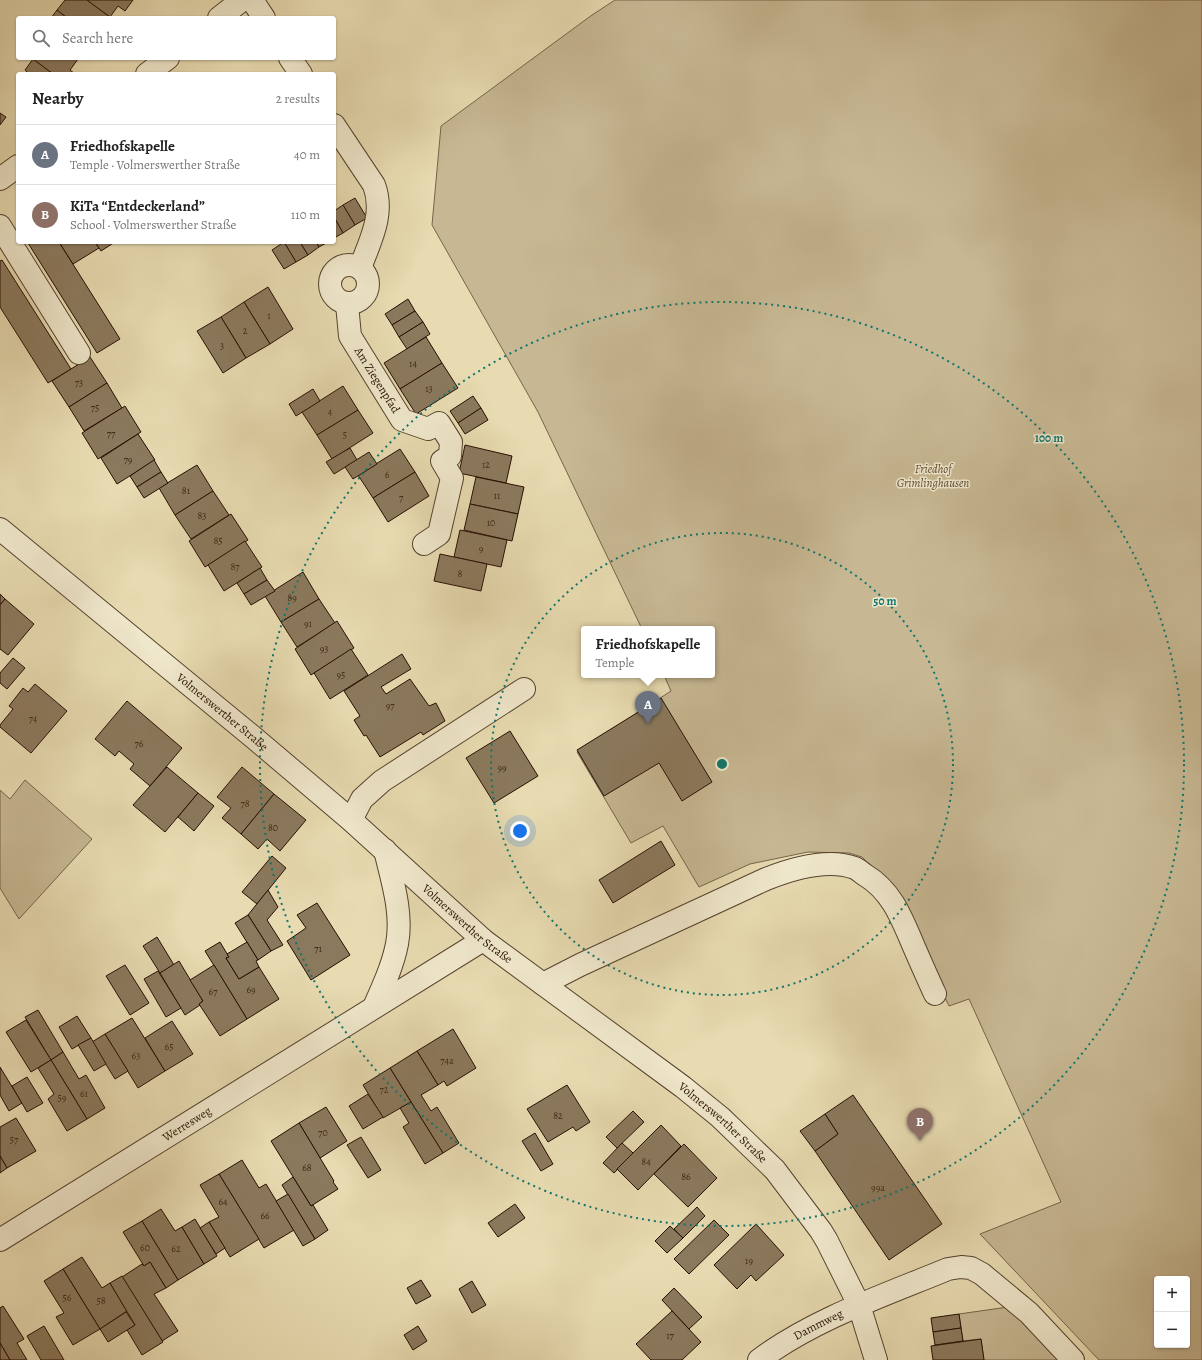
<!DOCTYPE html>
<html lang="en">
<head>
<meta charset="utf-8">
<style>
	:root { --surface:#fff; --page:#f6f6f6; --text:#222; --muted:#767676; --line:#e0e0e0; --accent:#db2777 }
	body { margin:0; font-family:Alegreya,serif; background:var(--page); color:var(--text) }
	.controls { position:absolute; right:12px; bottom:12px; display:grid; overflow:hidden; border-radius:4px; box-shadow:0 1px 3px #0004 }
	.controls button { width:36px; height:36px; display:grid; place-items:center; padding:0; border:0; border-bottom:1px solid var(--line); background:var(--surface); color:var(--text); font:20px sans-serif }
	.you { position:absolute; left:520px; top:831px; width:14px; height:14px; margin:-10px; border:3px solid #fff; border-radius:50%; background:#1a73e8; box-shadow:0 0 0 6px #1a73e833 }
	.badge { display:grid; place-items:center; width:26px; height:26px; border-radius:50%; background:var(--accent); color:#fff; font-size:13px; font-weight:700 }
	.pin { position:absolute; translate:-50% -33px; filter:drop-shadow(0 1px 2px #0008) }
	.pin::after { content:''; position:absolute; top:21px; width:14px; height:12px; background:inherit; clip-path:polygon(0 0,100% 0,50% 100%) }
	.popup { position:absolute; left:581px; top:626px; width:134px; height:52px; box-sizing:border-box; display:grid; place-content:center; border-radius:4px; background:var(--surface); filter:drop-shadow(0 1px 3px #0005); font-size:13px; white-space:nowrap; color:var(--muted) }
	.popup b { font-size:15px; color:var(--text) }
	.popup::after { content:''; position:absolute; left:50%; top:100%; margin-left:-8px; border:8px solid transparent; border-top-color:var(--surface) }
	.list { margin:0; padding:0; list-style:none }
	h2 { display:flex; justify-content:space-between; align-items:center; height:52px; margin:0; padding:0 16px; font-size:17px }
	h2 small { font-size:13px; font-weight:400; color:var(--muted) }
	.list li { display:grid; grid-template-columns:26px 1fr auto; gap:12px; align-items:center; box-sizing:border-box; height:60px; padding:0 16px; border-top:1px solid var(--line) }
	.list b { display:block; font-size:15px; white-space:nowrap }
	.list p { margin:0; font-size:13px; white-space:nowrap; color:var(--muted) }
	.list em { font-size:13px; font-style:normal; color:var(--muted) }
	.icon { flex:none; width:22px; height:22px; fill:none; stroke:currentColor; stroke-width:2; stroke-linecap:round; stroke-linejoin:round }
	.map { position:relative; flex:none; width:1202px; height:1360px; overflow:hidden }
	.search { position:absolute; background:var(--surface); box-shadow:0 1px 3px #0004; left:16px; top:16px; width:320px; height:44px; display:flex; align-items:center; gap:10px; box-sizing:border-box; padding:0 14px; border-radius:4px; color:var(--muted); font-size:15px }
	.panel { position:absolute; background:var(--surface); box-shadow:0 1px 3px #0004; left:16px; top:72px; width:320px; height:172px; border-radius:4px }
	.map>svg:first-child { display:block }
</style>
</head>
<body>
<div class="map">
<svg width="1202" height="1360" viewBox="0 0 1202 1360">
	<rect width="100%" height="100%" fill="#e8dbb1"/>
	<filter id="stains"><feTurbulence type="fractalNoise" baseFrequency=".005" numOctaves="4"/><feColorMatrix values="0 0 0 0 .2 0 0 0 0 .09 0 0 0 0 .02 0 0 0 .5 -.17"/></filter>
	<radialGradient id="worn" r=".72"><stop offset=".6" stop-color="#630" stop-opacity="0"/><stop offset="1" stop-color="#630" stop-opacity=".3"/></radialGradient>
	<g fill="#c7b893" stroke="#76644a" fill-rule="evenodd">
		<path d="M 615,0 L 1202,0 L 1202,1360 L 1099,1360 L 980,1234 L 1061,1202 L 969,999 L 949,1006 L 893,888 L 862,857 L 849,853 L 808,852 L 750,864 L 699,887 L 663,826 L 631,843 L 577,752 L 671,691 L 664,675 L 712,675 L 712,629 L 642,629 L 538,412 L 432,225 L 441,126 L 592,15 ZM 1157,1279 L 1187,1279 L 1187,1345 L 1157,1345 Z"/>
		<polygon points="25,780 92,839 19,919 0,888 0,790 10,799"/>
		<polygon points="1008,1307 1059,1360 984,1360 981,1339 963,1341 959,1314"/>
	</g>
	<g fill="#8b795d" stroke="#260f02">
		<polygon points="65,0 87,0 110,17 109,18 67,18 57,10"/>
		<polygon points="87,0 133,0 125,11 118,6 110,17"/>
		<polygon points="57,10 67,18 51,18"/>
		<polygon points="31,58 77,58 78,59 70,70 75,74 53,74"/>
		<polygon points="33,59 53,74 29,74 25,70"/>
		<polygon points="0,113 6,117 0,125"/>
		<polygon points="355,198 367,218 355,225 343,205"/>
		<polygon points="343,205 355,225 343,233 334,217 334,211"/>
		<polygon points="334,217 343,233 334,238"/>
		<polygon points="30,242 59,242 120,339 97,353 28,243"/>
		<polygon points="59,242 95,242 99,248 73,264"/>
		<polygon points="95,242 115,242 101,251"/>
		<polygon points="284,242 300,242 308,255 296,262"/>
		<polygon points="284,242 296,262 284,269 272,250"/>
		<polygon points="300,242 316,242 319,247 308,255"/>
		<polygon points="316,242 328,242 319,247"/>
		<polygon points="2,260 71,369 48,383 0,307 0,261"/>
		<polygon points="268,287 293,329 270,344 244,302"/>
		<polygon points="408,299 415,311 392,325 385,314"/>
		<polygon points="244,302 270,344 246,358 221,317"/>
		<polygon points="415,311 423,322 399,337 392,325"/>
		<polygon points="221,317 246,358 223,373 197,331"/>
		<polygon points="423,322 430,334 407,349 399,337"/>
		<polygon points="426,337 442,363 400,389 384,363"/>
		<polygon points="90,357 107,383 69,407 52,381"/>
		<polygon points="442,363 458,388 416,414 400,389"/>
		<polygon points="107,383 122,408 84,431 69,407"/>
		<polygon points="343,386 358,410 317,435 302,412"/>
		<polygon points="313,389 320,401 296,416 289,404"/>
		<polygon points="473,396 481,408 458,423 450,411"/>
		<polygon points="125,406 141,432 98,459 82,433"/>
		<polygon points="481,408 488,420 465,434 458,423"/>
		<polygon points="358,410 373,433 332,459 317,435"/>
		<polygon points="138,434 155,460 117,484 101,458"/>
		<polygon points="465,445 512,456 506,483 459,473"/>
		<polygon points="350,448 357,460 334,474 326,462"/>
		<polygon points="400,449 415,472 373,498 358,475"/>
		<polygon points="369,452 377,464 353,479 345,467"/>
		<polygon points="154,460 161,472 137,487 130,476"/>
		<polygon points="197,465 213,491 175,515 159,488"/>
		<polygon points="161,472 168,483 144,498 137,487"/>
		<polygon points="415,472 429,496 388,522 373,498"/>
		<polygon points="476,477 524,487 518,514 470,504"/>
		<polygon points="213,491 229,515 191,539 175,515"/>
		<polygon points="470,504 518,514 512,541 464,530"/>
		<polygon points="231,514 248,540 205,567 189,541"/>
		<polygon points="460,530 507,540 501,567 454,557"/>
		<polygon points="245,541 262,567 224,591 208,565"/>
		<polygon points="440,554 487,564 481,591 434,581"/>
		<polygon points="260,568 267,580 244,594 237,583"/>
		<polygon points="303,572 319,599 281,622 265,596"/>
		<polygon points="267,580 275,591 251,605 244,594"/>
		<polygon points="0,594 5,599 0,605"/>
		<polygon points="5,599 34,624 8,655 0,649 0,605"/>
		<polygon points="319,599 335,623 297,647 281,622"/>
		<polygon points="337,621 354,648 311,675 295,649"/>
		<polygon points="351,649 368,675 330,699 314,673"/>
		<polygon points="402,654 411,669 381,687 386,694 410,679 429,706 436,703 445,721 423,735 421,732 380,757 366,735 364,736 354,720 360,716 344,691"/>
		<polygon points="13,658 25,668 7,689 0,683 0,673"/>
		<polygon points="35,684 67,711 31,753 0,727 0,725 13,709 9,706 23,688 28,692"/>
		<polygon points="661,698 712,782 682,801 659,763 604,796 577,750"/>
		<polygon points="127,701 182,748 150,786 130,769 134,764 119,751 115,756 95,739"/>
		<polygon points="510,731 538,776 494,803 466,758"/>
		<polygon points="167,767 198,793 165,832 133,805"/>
		<polygon points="242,767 274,794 241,834 222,818 231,808 217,797"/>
		<polygon points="198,793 214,806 194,831 178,817"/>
		<polygon points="274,794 306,820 280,851 267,839 258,849 241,834"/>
		<polygon points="661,841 675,865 613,903 599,880"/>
		<polygon points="272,856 286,868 257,904 242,892"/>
		<polygon points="268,890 278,907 267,920 283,945 271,951 248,915"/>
		<polygon points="317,903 350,955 311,980 287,941 306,928 297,915"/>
		<polygon points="248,915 271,951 258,960 235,923"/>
		<polygon points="157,937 174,965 160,973 143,946"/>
		<polygon points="220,942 229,957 226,958 239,979 259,967 279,999 247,1019 205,951"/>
		<polygon points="247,942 258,960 256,961 259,967 239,979 226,958 229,957 227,954"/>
		<polygon points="179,961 203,1001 199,1004 200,1005 185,1015 160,973"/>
		<polygon points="125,965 149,1003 130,1015 106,976"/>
		<polygon points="214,965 247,1019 220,1036 199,1004 203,1001 190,980"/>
		<polygon points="158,971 181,1008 166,1017 144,979"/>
		<polygon points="38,1010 63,1052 51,1060 25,1017"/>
		<polygon points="77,1016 91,1038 72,1049 59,1027"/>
		<polygon points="132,1018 165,1071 138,1088 105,1034"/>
		<polygon points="26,1020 51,1060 31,1072 6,1032"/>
		<polygon points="172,1021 193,1054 165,1071 145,1038"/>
		<polygon points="453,1029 476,1068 447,1086 444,1081 438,1085 417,1051"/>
		<polygon points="105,1034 128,1071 115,1079 92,1042"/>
		<polygon points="91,1038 106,1064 94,1071 78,1045"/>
		<polygon points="417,1051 438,1085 421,1095 431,1111 437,1107 459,1143 443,1153 390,1068"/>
		<polygon points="63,1052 79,1079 86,1075 105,1108 87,1119 51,1060"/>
		<polygon points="51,1060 87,1119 67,1131 48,1099 54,1094 38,1068"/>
		<polygon points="0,1067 22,1103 9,1111 0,1095"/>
		<polygon points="390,1068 411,1102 383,1118 363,1085"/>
		<polygon points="27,1077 43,1103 27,1112 12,1086"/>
		<polygon points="567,1085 590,1122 576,1131 573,1127 548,1142 527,1109"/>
		<polygon points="368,1094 383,1117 363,1129 349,1106"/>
		<polygon points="853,1095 942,1224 889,1260 815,1151 838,1134 825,1114"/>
		<polygon points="411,1102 443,1153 425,1164 403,1127 409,1123 400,1108"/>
		<polygon points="326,1107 347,1141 320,1158 299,1123"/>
		<polygon points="633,1111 644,1122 617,1148 606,1137"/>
		<polygon points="825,1114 838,1134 815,1151 800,1131"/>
		<polygon points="16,1118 36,1151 7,1168 0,1156 0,1127"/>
		<polygon points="299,1123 334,1181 333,1182 338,1189 311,1206 271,1141"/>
		<polygon points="661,1125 681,1146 638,1190 617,1169"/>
		<polygon points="535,1133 553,1164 541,1171 522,1141"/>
		<polygon points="361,1137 381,1170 368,1178 347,1145"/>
		<polygon points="622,1143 633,1153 617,1169 617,1170 614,1173 603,1163"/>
		<polygon points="684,1144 717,1178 688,1207 654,1174"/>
		<polygon points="0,1156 7,1168 0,1173"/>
		<polygon points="242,1160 259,1188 266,1184 294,1230 264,1248 219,1174"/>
		<polygon points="219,1174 259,1239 230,1257 209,1222 219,1217 200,1185"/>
		<polygon points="293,1177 311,1206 313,1205 328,1230 315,1239 282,1185"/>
		<polygon points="288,1194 315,1239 303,1246 276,1201"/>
		<polygon points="515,1204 525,1218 498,1237 488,1223"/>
		<polygon points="697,1207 705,1216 683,1238 674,1229"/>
		<polygon points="161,1209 175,1231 182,1227 204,1264 178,1280 142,1221"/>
		<polygon points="195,1219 217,1256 204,1264 182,1227"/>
		<polygon points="714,1220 729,1235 689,1274 674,1259"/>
		<polygon points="142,1221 178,1280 166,1288 150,1262 144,1266 123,1232"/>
		<polygon points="209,1222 225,1248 216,1254 200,1228"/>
		<polygon points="756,1224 784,1255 756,1281 751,1275 737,1289 714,1265"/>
		<polygon points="670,1226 683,1238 667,1253 655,1241"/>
		<polygon points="82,1257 102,1288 110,1283 127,1311 100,1329 63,1269"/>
		<polygon points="150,1262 166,1288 154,1294 178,1331 162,1341 122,1277 142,1264 144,1266"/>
		<polygon points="63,1269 100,1329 73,1345 56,1317 64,1313 44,1281"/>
		<polygon points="122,1276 163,1342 142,1355 127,1330 135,1325 110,1283"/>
		<polygon points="421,1280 431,1296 416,1304 407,1288"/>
		<polygon points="472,1281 486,1305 472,1313 459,1289"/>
		<polygon points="674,1288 702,1317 689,1329 662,1300"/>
		<polygon points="3,1306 24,1339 17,1343 27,1360 10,1360 0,1343 0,1308"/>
		<polygon points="672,1311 701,1342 682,1360 651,1360 636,1344"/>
		<polygon points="126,1312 135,1325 108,1342 100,1329"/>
		<polygon points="959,1314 961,1328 933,1332 931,1318"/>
		<polygon points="44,1326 64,1360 41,1360 27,1336"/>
		<polygon points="418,1326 427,1341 413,1350 404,1335"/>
		<polygon points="961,1328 963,1341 935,1345 933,1332"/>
		<polygon points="981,1339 984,1360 933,1360 931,1346"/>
		<polygon points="0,1343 10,1360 0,1360"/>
	</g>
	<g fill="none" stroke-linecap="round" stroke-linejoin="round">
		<g stroke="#56422e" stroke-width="24">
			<g id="minor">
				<polyline points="252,0 264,18"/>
				<polyline points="219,18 242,0"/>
				<polyline points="290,58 301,74"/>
				<polyline points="147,74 168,58"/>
				<path d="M 334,125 L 374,185 C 385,214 370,241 360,268"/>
				<polyline points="0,179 18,166"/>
				<polyline points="0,226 79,353"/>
				<circle cx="349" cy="284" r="19"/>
				<path id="s1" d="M 347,304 L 350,336 L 402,420 L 428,429 L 439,423 L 451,442 L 450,456 L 442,461 L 452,478 L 439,534 L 424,544"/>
				<path id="s2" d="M 0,529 L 253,737 L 351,820 L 483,940 L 683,1087 L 720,1117 L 775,1170 L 821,1231 L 827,1241 L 859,1305 L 876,1360"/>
				<polyline points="351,820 362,799 382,781 524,689"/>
				<path d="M 543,984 L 580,965 L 766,879 C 791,869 828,858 855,868 C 859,870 862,873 865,875 C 892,891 902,919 914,947 C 921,963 928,979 935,994"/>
				<path d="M 374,1007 C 383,987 393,965 397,944 C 403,913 392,880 385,850"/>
				<path id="s3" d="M 0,1240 L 483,940"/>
				<path id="s4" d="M 759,1360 C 814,1319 885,1295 948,1269 L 961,1267 L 971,1268 L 982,1274 L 1029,1313 L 1073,1360"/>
			</g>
		</g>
		<use href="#minor" stroke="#f0e8cc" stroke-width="22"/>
	</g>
	<g fill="none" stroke="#0f766e" stroke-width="2" stroke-dasharray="2 4">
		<circle cx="722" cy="764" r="231"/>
		<circle cx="722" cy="764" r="462"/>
	</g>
	<g text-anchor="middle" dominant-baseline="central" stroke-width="3" stroke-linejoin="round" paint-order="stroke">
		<g font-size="10" fill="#3f2a19">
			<text x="269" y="315">1</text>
			<text x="245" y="330">2</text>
			<text x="222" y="345">3</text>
			<text x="413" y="363">14</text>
			<text x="79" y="382">73</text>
			<text x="429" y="388">13</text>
			<text x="95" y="407">75</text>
			<text x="330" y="411">4</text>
			<text x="111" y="433">77</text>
			<text x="345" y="434">5</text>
			<text x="128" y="459">79</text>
			<text x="486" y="464">12</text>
			<text x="387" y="474">6</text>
			<text x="186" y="490">81</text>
			<text x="497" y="495">11</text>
			<text x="401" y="497">7</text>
			<text x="202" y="515">83</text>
			<text x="491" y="522">10</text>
			<text x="218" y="540">85</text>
			<text x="481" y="548">9</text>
			<text x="235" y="566">87</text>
			<text x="460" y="573">8</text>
			<text x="292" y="597">89</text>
			<text x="308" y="623">91</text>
			<text x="324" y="648">93</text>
			<text x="341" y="674">95</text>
			<text x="390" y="705">97</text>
			<text x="33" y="718">74</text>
			<text x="139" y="743">76</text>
			<text x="502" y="767">99</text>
			<text x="245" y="803">78</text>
			<text x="273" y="827">80</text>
			<text x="318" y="948">71</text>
			<text x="251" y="989">69</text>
			<text x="213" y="991">67</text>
			<text x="169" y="1046">65</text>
			<text x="136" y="1055">63</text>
			<text x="447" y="1060">74a</text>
			<text x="384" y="1089">72</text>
			<text x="84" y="1093">61</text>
			<text x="62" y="1097">59</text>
			<text x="558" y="1115">82</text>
			<text x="323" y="1132">70</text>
			<text x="14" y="1139">57</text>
			<text x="646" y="1161">84</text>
			<text x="307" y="1167">68</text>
			<text x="686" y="1176">86</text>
			<text x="878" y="1187">99a</text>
			<text x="223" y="1201">64</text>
			<text x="265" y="1215">66</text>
			<text x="145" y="1247">60</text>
			<text x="176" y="1248">62</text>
			<text x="749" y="1260">19</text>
			<text x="67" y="1297">56</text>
			<text x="101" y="1300">58</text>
			<text x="670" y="1335">17</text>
		</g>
		<g font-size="12" fill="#260f02" stroke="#f0e8cc">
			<text stroke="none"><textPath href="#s1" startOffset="84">Am Ziegenpfad</textPath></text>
			<text stroke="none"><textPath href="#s2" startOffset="288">Volmerswerther Straße</textPath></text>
			<text stroke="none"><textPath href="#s2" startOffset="612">Volmerswerther Straße</textPath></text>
			<text stroke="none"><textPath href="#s2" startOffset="936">Volmerswerther Straße</textPath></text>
			<text stroke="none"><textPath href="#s3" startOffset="220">Werresweg</textPath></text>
			<text stroke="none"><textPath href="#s4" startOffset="69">Dammweg</textPath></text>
		</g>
		<g font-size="12" font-style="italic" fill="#5e4a35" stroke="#f0e8cc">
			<text x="933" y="469">Friedhof<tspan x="933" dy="14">Grimlinghausen</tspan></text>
		</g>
	</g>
	<circle cx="722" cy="764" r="6" fill="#0f766e" stroke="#f0e8cc" stroke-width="2"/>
	<g font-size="12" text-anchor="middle" font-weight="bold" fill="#0f766e" stroke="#f0e8cc" stroke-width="3" stroke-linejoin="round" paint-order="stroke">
		<text x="1049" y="442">100 m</text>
		<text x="885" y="605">50 m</text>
	</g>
	<rect width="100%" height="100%" filter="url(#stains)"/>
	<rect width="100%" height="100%" fill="url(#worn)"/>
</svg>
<div class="controls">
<button>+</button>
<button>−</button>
</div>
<div class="you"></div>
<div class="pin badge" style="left:648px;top:724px;background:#6b7280">A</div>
<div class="popup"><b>Friedhofskapelle</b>Temple</div>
<div class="pin badge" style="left:920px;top:1141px;background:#8d6e63">B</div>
<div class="search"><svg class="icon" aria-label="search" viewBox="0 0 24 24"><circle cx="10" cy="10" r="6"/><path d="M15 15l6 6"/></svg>Search here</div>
<section class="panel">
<h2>Nearby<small>2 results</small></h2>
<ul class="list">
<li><span class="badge" style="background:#6b7280">A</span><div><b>Friedhofskapelle</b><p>Temple · Volmerswerther Straße</p></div><em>40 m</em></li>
<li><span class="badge" style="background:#8d6e63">B</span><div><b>KiTa “Entdeckerland”</b><p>School · Volmerswerther Straße</p></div><em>110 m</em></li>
</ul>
</section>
</div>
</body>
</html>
